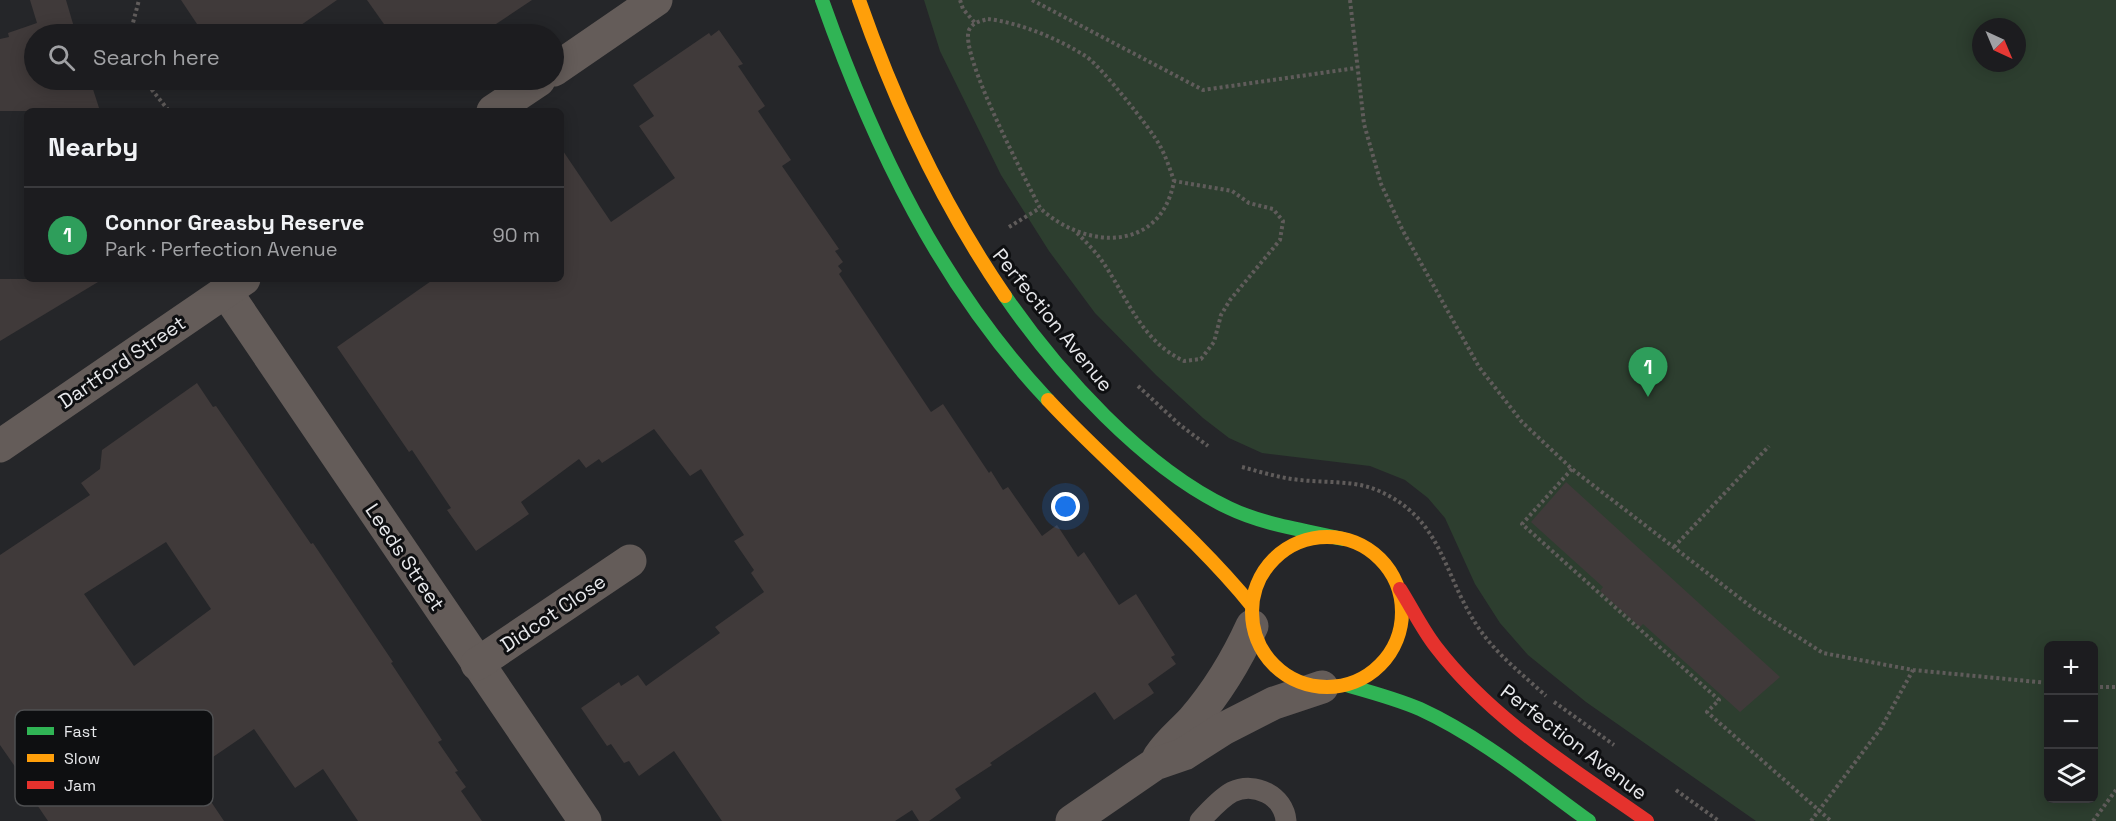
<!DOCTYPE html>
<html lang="en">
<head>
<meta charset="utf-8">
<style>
	:root { --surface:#1c1c1f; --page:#29292c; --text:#f1f3f6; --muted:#a0a1a4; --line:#3a3a3d; --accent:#0f766e }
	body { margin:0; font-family:"Space Grotesk",sans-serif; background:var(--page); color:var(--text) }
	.controls { position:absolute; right:18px; bottom:18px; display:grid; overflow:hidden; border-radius:9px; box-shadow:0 3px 15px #0003 }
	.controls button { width:54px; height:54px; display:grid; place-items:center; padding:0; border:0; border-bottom:2px solid var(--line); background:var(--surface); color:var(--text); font:30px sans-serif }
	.compass { position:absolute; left:1972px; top:18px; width:54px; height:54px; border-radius:50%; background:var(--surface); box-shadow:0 3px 15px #0003; rotate:136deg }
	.you { position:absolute; left:1066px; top:507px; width:21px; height:21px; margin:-15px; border:4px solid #fff; border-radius:50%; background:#1a73e8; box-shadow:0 0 0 9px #1a73e833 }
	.badge { display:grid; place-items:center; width:39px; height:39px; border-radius:50%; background:var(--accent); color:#fff; font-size:20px; font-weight:700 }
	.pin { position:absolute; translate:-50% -50px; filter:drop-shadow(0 2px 3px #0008) }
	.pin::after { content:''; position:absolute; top:32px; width:21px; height:18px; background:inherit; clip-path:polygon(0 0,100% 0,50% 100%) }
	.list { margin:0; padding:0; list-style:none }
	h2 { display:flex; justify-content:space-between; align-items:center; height:78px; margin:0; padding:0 24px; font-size:26px }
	h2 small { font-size:20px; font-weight:400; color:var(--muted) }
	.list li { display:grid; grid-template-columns:39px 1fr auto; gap:18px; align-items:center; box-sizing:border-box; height:96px; padding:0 24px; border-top:2px solid var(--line) }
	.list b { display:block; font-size:22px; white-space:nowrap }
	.list p { margin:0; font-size:20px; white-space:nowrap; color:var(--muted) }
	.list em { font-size:20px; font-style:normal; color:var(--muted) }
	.icon { flex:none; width:33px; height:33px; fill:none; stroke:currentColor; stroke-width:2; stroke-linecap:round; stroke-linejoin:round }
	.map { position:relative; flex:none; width:2116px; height:821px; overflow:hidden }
	.search { position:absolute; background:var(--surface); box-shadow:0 3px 15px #0003; left:24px; top:24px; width:540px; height:66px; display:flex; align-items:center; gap:15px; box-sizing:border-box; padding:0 21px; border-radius:33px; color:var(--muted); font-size:22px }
	.panel { position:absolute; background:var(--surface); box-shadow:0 3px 15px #0003; left:24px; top:108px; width:540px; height:174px; border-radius:9px }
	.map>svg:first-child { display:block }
</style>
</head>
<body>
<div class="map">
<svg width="2116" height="821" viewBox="0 0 2116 821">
	<rect width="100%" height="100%" fill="#252629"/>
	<path fill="#2d3e2f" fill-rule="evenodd" d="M 924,0 L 2116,0 L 2116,821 L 1756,821 L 1586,702 L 1528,655 L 1500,623 L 1475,584 L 1445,518 L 1428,498 L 1405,480 L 1370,466 L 1262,453 L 1229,438 L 1203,418 L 1156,375 L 1095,313 L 1049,251 L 1001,175 L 940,51 ZM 1981,27 L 2017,27 L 2017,63 L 1981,63 ZM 2048,646 L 2094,646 L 2094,798 L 2048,798 Z"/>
	<g fill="#403a3a" fill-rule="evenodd">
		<polygon points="30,0 66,0 76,34 34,34 34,80 90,80 100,111 0,111 0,39 9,37 8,33 37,23"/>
		<polygon points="181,0 337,0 288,34 193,34 201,30"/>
		<polygon points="367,0 532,0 481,34 391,34"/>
		<polygon points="719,30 743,64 738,66 765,106 758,111 791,160 782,166 839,249 835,251 843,262 838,266 842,271 839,274 931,412 943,404 989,473 991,471 1003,490 1008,487 1042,536 1057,525 1078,557 1084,552 1119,605 1136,594 1175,655 1171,657 1176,664 1148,684 1154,693 1114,720 1095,692 990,763 992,765 955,789 961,798 929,821 919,821 912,810 895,821 722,821 674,751 639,776 629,761 624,763 611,744 607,746 581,708 619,682 621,686 638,675 646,686 720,633 715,627 764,592 751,573 754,570 734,541 744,535 701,469 690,476 654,429 602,463 599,459 586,468 579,459 521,502 529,514 476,551 447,510 451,508 412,450 409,452 337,347 434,279 561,279 561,148 611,222 675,178 639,126 654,116 633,85 709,33 711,36"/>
		<polygon points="0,279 103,279 0,341"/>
		<path d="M 197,383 L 213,407 L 216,406 L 311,544 L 313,543 L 393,662 L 391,663 L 442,740 L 438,742 L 458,771 L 455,772 L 466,787 L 461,791 L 482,821 L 358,821 L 323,769 L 295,788 L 254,729 L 191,772 L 224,821 L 48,821 L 29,793 L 32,791 L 0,745 L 0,555 L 90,495 L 81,483 L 100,469 L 102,450 ZM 166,542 L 211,609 L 134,666 L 84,594 Z"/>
		<polygon points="1566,482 1780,677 1740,712 1643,624 1640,627 1600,591 1603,587 1531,522"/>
	</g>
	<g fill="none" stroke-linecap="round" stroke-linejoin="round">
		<g stroke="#605c5b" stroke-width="4" stroke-dasharray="3 3" stroke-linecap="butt">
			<polyline points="960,0 963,9 975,23"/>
			<polyline points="1032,0 1203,90 1356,68"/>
			<polyline points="1350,0 1364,124 1381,184 1403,231 1479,367 1522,422 1572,469 1754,609 1823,653 1913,670 2048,683"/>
			<path d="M 988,19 C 1021,23 1059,39 1087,57 C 1102,68 1152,130 1160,146 C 1166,157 1170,169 1174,181 C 1161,253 1085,250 1040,208 C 1026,180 959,54 969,30 C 973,22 981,21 988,19 Z"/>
			<polyline points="130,34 139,0"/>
			<polyline points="144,80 169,111"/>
			<polyline points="1009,227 1040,208"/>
			<path d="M 1077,233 C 1086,242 1095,251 1102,261 C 1128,298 1140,340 1184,361 L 1201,359 L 1214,342 L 1221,315 L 1230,300 L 1280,240 L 1283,221 L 1273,209 L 1249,203 L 1232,191 L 1174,181"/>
			<polyline points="1138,386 1180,425 1208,446"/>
			<path d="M 1242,467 C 1261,472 1280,478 1300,480 C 1326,483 1352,480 1377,490 C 1444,519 1442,574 1478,627 C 1496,654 1522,674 1546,696"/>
			<polyline points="1572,469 1522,524 1719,700 1707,712 1831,821"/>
			<polyline points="1674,547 1769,446"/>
			<polyline points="2094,687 2116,687"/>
			<polyline points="1554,702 1614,745"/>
			<polyline points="1676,790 1719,821"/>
			<polyline points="1811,821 1881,728 1913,670"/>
			<polyline points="2093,821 2116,790"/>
		</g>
		<path stroke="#645c59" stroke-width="21" d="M 1200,821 C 1209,811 1221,798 1232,792 C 1255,781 1284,796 1286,821"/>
		<g stroke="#645c59" stroke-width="33">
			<polyline points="554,70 656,0"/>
			<polyline points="493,111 539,80"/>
			<polyline points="226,292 585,821"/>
			<polyline points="0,446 244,279"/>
			<polyline points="477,664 630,561"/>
			<path d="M 1159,757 C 1170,741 1180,734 1193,720 C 1217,692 1237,659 1252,626"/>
			<polyline points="1072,821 1155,764 1184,754 1223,729 1274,703 1322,687"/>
		</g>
		<g stroke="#30b455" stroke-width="14">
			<path d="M 822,0 C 874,147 940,285 1048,400"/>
			<path d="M 1005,296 C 1058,373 1144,468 1229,508 C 1264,525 1305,530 1343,539"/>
			<path d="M 1346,685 C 1371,692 1397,699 1420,709 C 1481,737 1535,782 1589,821"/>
		</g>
		<g stroke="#ff9f0a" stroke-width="14">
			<path d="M 859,0 C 896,106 942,204 1005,296"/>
			<path d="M 1048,400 C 1114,471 1191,531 1252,606"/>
			<circle cx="1327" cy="612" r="75"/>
		</g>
		<path stroke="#e5322d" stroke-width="14" d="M 1400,589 C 1412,608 1422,629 1436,647 C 1492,720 1573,769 1647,821"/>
	</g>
	<g text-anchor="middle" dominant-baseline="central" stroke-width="6" stroke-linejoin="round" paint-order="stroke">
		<g font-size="20" fill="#e7e8eb" stroke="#0e0f11">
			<text transform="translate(1053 320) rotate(51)">Perfection Avenue</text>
			<text transform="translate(122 362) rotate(-34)">Dartford Street</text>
			<text transform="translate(405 557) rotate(56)">Leeds Street</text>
			<text transform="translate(553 613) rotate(-34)">Didcot Close</text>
			<text transform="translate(1574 742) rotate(37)">Perfection Avenue</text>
		</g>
	</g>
	<rect x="15" y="710" width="198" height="96" rx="9" fill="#0e0f11" stroke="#4f5052" stroke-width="1.5"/>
	<rect x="27" y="727" width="27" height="8" fill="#30b455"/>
	<rect x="27" y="754" width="27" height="8" fill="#ff9f0a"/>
	<rect x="27" y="781" width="27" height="8" fill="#e5322d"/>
	<g font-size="16" fill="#e7e8eb">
		<text x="64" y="737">Fast</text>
		<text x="64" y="764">Slow</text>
		<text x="64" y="791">Jam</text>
	</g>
</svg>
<div class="controls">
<button>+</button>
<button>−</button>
<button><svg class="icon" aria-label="layers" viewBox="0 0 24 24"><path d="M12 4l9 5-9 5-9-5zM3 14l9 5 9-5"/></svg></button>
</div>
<svg class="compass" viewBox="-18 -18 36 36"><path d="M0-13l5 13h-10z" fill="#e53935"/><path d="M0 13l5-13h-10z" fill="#a0a1a4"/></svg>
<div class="you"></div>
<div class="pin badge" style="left:1648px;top:397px;background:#2e9e5b">1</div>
<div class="search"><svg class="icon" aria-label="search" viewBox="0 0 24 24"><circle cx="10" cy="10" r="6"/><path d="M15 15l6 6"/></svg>Search here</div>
<section class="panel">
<h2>Nearby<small></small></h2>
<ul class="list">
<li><span class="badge" style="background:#2e9e5b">1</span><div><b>Connor Greasby Reserve</b><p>Park · Perfection Avenue</p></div><em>90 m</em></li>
</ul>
</section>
</div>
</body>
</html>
